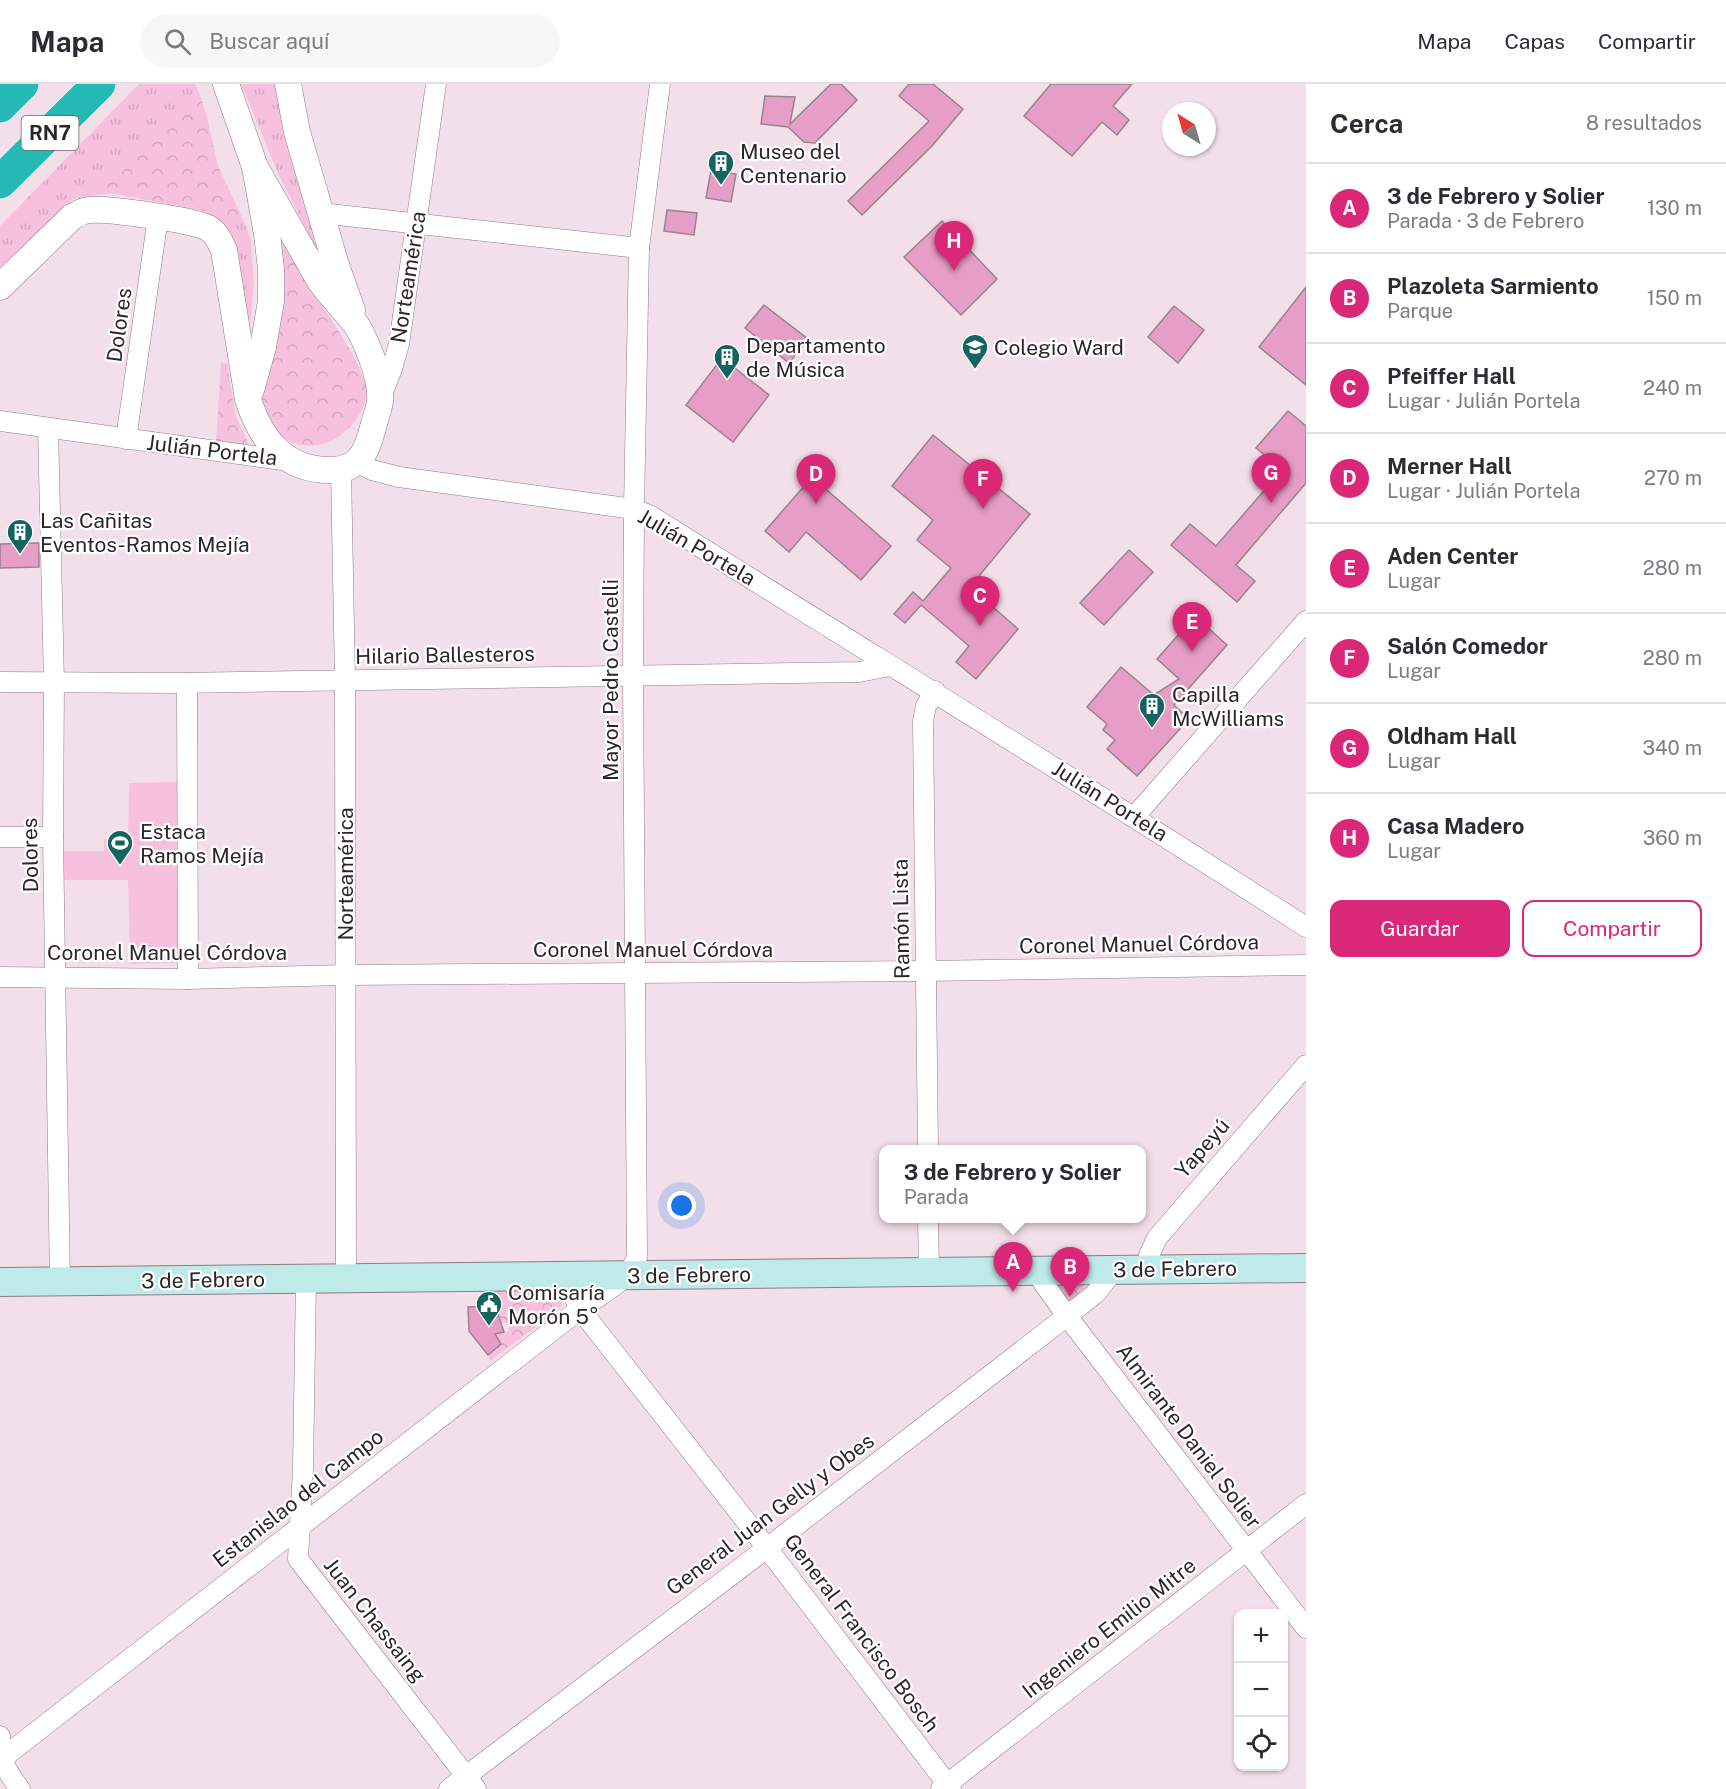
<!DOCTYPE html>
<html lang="es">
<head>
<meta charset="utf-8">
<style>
	:root { --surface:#fff; --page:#f7f7f7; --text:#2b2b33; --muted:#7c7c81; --line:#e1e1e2; --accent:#db2777 }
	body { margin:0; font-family:"Public Sans",sans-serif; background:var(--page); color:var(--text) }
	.controls { position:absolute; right:18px; bottom:18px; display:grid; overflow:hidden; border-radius:12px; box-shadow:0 2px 4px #0004 }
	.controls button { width:54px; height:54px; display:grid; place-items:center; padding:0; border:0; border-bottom:2px solid var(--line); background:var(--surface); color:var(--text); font:30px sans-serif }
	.compass { position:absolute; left:1162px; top:18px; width:54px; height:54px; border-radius:50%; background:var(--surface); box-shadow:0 2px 4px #0004; rotate:323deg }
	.you { position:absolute; left:682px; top:1122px; width:21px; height:21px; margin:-15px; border:4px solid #fff; border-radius:50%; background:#1a73e8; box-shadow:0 0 0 9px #1a73e833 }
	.badge { display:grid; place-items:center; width:39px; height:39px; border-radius:50%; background:var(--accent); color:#fff; font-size:20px; font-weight:700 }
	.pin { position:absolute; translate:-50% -50px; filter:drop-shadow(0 2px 3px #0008) }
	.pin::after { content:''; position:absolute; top:32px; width:21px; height:18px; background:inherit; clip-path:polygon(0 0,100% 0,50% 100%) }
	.popup { position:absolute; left:879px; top:1061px; width:267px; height:78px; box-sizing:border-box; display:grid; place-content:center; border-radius:12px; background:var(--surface); filter:drop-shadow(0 2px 4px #0005); font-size:20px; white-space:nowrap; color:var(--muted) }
	.popup b { font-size:22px; color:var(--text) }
	.popup::after { content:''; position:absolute; left:50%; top:100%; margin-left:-12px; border:12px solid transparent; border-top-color:var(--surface) }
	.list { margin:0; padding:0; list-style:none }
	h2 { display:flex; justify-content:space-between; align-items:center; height:78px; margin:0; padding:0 24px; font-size:26px }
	h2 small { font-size:20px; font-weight:400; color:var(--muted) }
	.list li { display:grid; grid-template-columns:39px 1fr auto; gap:18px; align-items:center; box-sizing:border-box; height:90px; padding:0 24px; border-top:2px solid var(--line) }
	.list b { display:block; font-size:22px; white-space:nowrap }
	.list p { margin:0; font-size:20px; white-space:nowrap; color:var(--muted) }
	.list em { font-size:20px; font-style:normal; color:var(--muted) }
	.actions { display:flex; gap:12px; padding:18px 24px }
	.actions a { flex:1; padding:14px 0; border:2px solid var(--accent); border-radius:12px; text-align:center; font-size:21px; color:var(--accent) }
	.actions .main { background:var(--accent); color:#fff }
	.icon { flex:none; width:33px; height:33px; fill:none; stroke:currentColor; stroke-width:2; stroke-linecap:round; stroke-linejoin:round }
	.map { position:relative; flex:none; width:1306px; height:1705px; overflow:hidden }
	header { display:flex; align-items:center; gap:36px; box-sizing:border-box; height:84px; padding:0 30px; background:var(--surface); border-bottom:2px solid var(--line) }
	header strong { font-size:28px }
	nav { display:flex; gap:33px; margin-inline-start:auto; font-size:21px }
	.search { width:420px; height:54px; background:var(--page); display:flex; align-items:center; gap:15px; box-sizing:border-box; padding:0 21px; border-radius:33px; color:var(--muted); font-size:22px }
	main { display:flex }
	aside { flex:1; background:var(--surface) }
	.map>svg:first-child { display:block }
</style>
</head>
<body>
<header>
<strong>Mapa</strong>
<div class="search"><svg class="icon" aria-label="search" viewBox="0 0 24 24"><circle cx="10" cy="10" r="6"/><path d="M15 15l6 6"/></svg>Buscar aquí</div>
<nav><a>Mapa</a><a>Capas</a><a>Compartir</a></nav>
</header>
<main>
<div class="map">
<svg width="1306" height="1705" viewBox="0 0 1306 1705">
	<defs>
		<pattern id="grass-tufts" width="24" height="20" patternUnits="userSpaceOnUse" patternTransform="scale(1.5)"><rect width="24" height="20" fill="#f7c1de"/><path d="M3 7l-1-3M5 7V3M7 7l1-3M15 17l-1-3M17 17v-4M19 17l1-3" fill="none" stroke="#d4a6be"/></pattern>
		<pattern id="park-crowns" width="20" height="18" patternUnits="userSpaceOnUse" patternTransform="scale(1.5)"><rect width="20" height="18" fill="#f7c1de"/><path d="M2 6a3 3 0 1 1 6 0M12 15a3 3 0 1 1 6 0" fill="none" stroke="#d4a6be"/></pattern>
	</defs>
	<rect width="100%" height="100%" fill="#f3dfe9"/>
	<g fill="url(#grass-tufts)">
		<polygon points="139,0 195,0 200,11 73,115 0,189 0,142"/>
		<polygon points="241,0 277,0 331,195 278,89"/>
		<polygon points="205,127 232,135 241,131 251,155 254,199 250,243 247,246 227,147"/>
	</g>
	<g fill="url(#park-crowns)">
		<polygon points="200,11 207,33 218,82 241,131 232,135 205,127 110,109 73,115"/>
		<path d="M 267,125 C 285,157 302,189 321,220 C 334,240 362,281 367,304 C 368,311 364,323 360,330 C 342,359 309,373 279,351 C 274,346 267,341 264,334 C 258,316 264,298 265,280 C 268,228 266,176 267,125 Z"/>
		<polygon points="221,279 227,280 236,332 249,361 216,357"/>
		<polygon points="1057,1200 1083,1200 1088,1207 1072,1220 1064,1217 1056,1209"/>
		<path d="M 497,1205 L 558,1205 C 565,1212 565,1220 557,1227 L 491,1276 L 488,1271 L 501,1260 L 495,1250 L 509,1247 L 508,1239 L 500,1239 L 495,1222 Z"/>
	</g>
	<polygon fill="#f7c1de" points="177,698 179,879 130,880 128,796 62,796 62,767 104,767 104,755 128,755 129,699"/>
	<g fill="#e79ec6" stroke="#97858e" stroke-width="1.5">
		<polygon points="831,0 841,0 857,16 815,59 804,58 788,43 761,40 765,12 795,13 790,40"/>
		<polygon points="909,0 933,0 963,25 932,62 862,131 848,117 929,37 899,12"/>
		<polygon points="1051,0 1132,0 1113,22 1129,36 1117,51 1102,38 1072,72 1024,32"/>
		<polygon points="711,86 736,90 731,118 706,114"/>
		<polygon points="667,126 697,129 694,151 664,147"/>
		<polygon points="942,137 997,195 961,231 904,173"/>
		<polygon points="1306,203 1306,301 1259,263"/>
		<polygon points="764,221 808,255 789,279 745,244"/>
		<polygon points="1174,222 1204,246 1178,279 1148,253"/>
		<polygon points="722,274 769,311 733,358 686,321"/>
		<polygon points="1288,327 1306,342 1306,399 1236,481 1255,497 1237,518 1171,461 1190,440 1216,462 1282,386 1256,364"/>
		<polygon points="933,351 1030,430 970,503 1018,545 976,595 956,578 969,562 921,521 905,539 894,530 913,508 923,517 951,484 917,456 933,436 892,402"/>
		<polygon points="812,393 891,462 861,496 806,448 789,468 765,447"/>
		<polygon points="39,459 39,483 0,484 0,460"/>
		<polygon points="1129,466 1153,488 1104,541 1080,519"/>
		<polygon points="1195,532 1227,561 1174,621 1189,635 1137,692 1107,665 1115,656 1103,646 1107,640 1087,623 1121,583 1154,611 1179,595 1157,575"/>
		<polygon points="495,1222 504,1248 495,1250 501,1260 488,1271 469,1247 468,1223"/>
	</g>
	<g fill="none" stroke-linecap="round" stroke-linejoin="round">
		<g stroke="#8e7c85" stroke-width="21">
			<g id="minor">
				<polyline points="320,129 639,164"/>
				<polyline points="380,315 392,285 399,260 436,0"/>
				<polyline points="0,337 290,377"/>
				<polyline points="48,344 54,598 53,753 60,1198"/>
				<polyline points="126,355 158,133"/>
				<path d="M 356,378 L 372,386 L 399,393 L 634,425 L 651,432 C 869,569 1089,703 1306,843"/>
				<polyline points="341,386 345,596 346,1195"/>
				<polyline points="0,598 178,599 859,588 890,582"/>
				<polyline points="187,599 188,895"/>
				<polyline points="1135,732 1306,537"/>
				<polyline points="0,753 53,753"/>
				<polyline points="0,893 188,895 345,891 926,887 1306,881"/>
				<polyline points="928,1066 923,637 926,622 935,607"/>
				<polyline points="928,1134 929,1188"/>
				<polyline points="1145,1185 1150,1169 1157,1154 1306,981"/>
				<polyline points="1038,1187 1044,1200 1067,1232 1306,1544"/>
				<polyline points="564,1192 580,1225 767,1464 951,1705"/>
				<polyline points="306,1195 303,1385 298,1475 476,1705"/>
				<path d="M 0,1652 C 1,1677 4,1684 20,1705"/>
				<path d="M 0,1676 L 580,1225 C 600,1211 629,1197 637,1173 L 633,592 L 634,425 L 639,164 L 660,0"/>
				<polyline points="449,1705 767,1464 1067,1232 1096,1209 1114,1186"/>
				<polyline points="941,1705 1306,1420"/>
			</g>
		</g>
		<g stroke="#8e7c85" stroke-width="27">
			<g id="tertiary">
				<polyline points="226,0 255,83 267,150 271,185 271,217 263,263 251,306"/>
				<polyline points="288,0 297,48 335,178 352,226"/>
				<path d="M 0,203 L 72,133 C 78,130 83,126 89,126 C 105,124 196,136 208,144 C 217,149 220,158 224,166 L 248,315 C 261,357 286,387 332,386 C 345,386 356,381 363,370 C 369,361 371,350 374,340 C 376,332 379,325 380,317 C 381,304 376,285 371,272 C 367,262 362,248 355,239 C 344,225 331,212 320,197 L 255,83"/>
			</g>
		</g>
		<g stroke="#8e7c85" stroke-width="30">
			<polyline id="secondary" points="0,1198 1306,1184"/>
		</g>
		<g stroke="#fff" stroke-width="34">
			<g id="motorway">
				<polyline points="0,22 22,0"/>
				<polyline points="0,98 99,0"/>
			</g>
		</g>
		<use href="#minor" stroke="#fff" stroke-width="20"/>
		<use href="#tertiary" stroke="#fff" stroke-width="26"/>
		<use href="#secondary" stroke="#beeae9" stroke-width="28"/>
		<use href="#motorway" stroke="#25bab5" stroke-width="33"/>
	</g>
	<defs>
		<g id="building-pin" transform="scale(1.35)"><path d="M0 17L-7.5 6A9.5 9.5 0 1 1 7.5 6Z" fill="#136360" stroke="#fff"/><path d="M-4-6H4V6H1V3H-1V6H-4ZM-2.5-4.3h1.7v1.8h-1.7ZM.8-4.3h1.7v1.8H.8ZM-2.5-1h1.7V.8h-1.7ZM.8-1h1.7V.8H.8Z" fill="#fff"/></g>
		<g id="school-pin" transform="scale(1.35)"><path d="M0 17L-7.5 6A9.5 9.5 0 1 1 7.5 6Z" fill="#136360" stroke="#fff"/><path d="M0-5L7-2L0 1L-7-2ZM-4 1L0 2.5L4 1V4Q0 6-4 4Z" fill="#fff"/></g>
		<g id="stadium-pin" transform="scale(1.35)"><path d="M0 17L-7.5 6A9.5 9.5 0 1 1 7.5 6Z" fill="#136360" stroke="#fff"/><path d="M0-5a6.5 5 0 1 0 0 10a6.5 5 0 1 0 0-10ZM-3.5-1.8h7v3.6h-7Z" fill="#fff"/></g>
		<g id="civic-pin" transform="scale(1.35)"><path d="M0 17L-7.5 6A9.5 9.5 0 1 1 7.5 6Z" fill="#136360" stroke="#fff"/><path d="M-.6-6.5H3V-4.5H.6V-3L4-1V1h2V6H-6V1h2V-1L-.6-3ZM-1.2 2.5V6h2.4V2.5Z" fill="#fff"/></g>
	</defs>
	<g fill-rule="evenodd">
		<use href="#building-pin" x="721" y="79"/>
		<use href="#school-pin" x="975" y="263"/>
		<use href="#building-pin" x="727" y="273"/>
		<use href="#building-pin" x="20" y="448"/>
		<use href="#building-pin" x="1152" y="622"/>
		<use href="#stadium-pin" x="120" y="759"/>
		<use href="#civic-pin" x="489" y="1220"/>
	</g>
	<g text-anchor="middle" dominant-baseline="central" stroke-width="4.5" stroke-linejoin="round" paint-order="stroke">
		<rect fill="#fff" stroke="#6c6769" stroke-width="1.5" x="21.5" y="32" width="57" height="34" rx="4.5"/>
		<g font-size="20" font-weight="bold" fill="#2d2629">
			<text x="50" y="49">RN7</text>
		</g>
		<g font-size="21" fill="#2d2629" stroke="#fff" text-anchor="start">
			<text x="740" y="67">Museo del<tspan x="740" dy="24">Centenario</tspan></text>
			<text x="746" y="261">Departamento<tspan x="746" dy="24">de Música</tspan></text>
			<text x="994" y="263">Colegio Ward</text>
			<text x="40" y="436">Las Cañitas<tspan x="40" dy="24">Eventos-Ramos Mejía</tspan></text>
			<text x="1172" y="610">Capilla<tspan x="1172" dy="24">McWilliams</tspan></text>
			<text x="140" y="747">Estaca<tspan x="140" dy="24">Ramos Mejía</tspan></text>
			<text x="508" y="1208">Comisaría<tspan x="508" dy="24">Morón 5°</tspan></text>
		</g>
		<g font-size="21" fill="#2d2629" stroke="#fff">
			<text transform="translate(408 193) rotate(-81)">Norteamérica</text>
			<text transform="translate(119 241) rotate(-82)">Dolores</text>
			<text transform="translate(212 366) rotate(7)">Julián Portela</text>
			<text transform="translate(697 463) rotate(30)">Julián Portela</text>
			<text transform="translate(445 571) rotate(-1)">Hilario Ballesteros</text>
			<text transform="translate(610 596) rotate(-90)">Mayor Pedro Castelli</text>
			<text transform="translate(1110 717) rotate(32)">Julián Portela</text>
			<text transform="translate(30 771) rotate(-91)">Dolores</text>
			<text transform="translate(345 790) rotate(-90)">Norteamérica</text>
			<text transform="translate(901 835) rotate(-91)">Ramón Lista</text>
			<text transform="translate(1139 860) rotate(-1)">Coronel Manuel Córdova</text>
			<text x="653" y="865">Coronel Manuel Córdova</text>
			<text x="167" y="868">Coronel Manuel Córdova</text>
			<text transform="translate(1202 1064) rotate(-49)">Yapeyú</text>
			<text transform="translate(1175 1185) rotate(-1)">3 de Febrero</text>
			<text transform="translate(689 1191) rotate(-1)">3 de Febrero</text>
			<text transform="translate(203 1196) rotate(-1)">3 de Febrero</text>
			<text transform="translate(1189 1352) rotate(53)">Almirante Daniel Solier</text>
			<text transform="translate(298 1414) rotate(-38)">Estanislao del Campo</text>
			<text transform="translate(770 1430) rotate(-37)">General Juan Gelly y Obes</text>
			<text transform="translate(375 1536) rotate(52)">Juan Chassaing</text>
			<text transform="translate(1109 1544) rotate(-38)">Ingeniero Emilio Mitre</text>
			<text transform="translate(862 1549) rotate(53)">General Francisco Bosch</text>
		</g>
	</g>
</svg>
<div class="controls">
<button>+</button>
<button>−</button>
<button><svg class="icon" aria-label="locate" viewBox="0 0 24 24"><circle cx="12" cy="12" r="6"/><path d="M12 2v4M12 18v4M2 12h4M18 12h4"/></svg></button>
</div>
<svg class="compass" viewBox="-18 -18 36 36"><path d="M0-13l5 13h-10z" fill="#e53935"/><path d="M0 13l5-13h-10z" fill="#7c7c81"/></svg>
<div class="you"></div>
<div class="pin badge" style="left:1013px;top:1208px">A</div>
<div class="popup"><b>3 de Febrero y Solier</b>Parada</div>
<div class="pin badge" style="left:1070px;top:1213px">B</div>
<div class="pin badge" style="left:980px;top:542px">C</div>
<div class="pin badge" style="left:816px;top:420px">D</div>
<div class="pin badge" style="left:1192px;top:568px">E</div>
<div class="pin badge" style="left:983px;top:425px">F</div>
<div class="pin badge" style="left:1271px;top:419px">G</div>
<div class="pin badge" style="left:954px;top:187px">H</div>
</div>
<aside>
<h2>Cerca<small>8 resultados</small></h2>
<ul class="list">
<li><span class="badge">A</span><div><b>3 de Febrero y Solier</b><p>Parada · 3 de Febrero</p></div><em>130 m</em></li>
<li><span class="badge">B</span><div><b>Plazoleta Sarmiento</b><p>Parque</p></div><em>150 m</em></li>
<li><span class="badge">C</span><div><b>Pfeiffer Hall</b><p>Lugar · Julián Portela</p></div><em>240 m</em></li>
<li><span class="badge">D</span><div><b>Merner Hall</b><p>Lugar · Julián Portela</p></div><em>270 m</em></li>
<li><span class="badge">E</span><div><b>Aden Center</b><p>Lugar</p></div><em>280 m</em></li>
<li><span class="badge">F</span><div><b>Salón Comedor</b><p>Lugar</p></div><em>280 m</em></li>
<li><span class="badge">G</span><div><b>Oldham Hall</b><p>Lugar</p></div><em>340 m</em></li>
<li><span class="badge">H</span><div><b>Casa Madero</b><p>Lugar</p></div><em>360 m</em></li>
</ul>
<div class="actions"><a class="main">Guardar</a><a>Compartir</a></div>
</aside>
</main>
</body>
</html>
